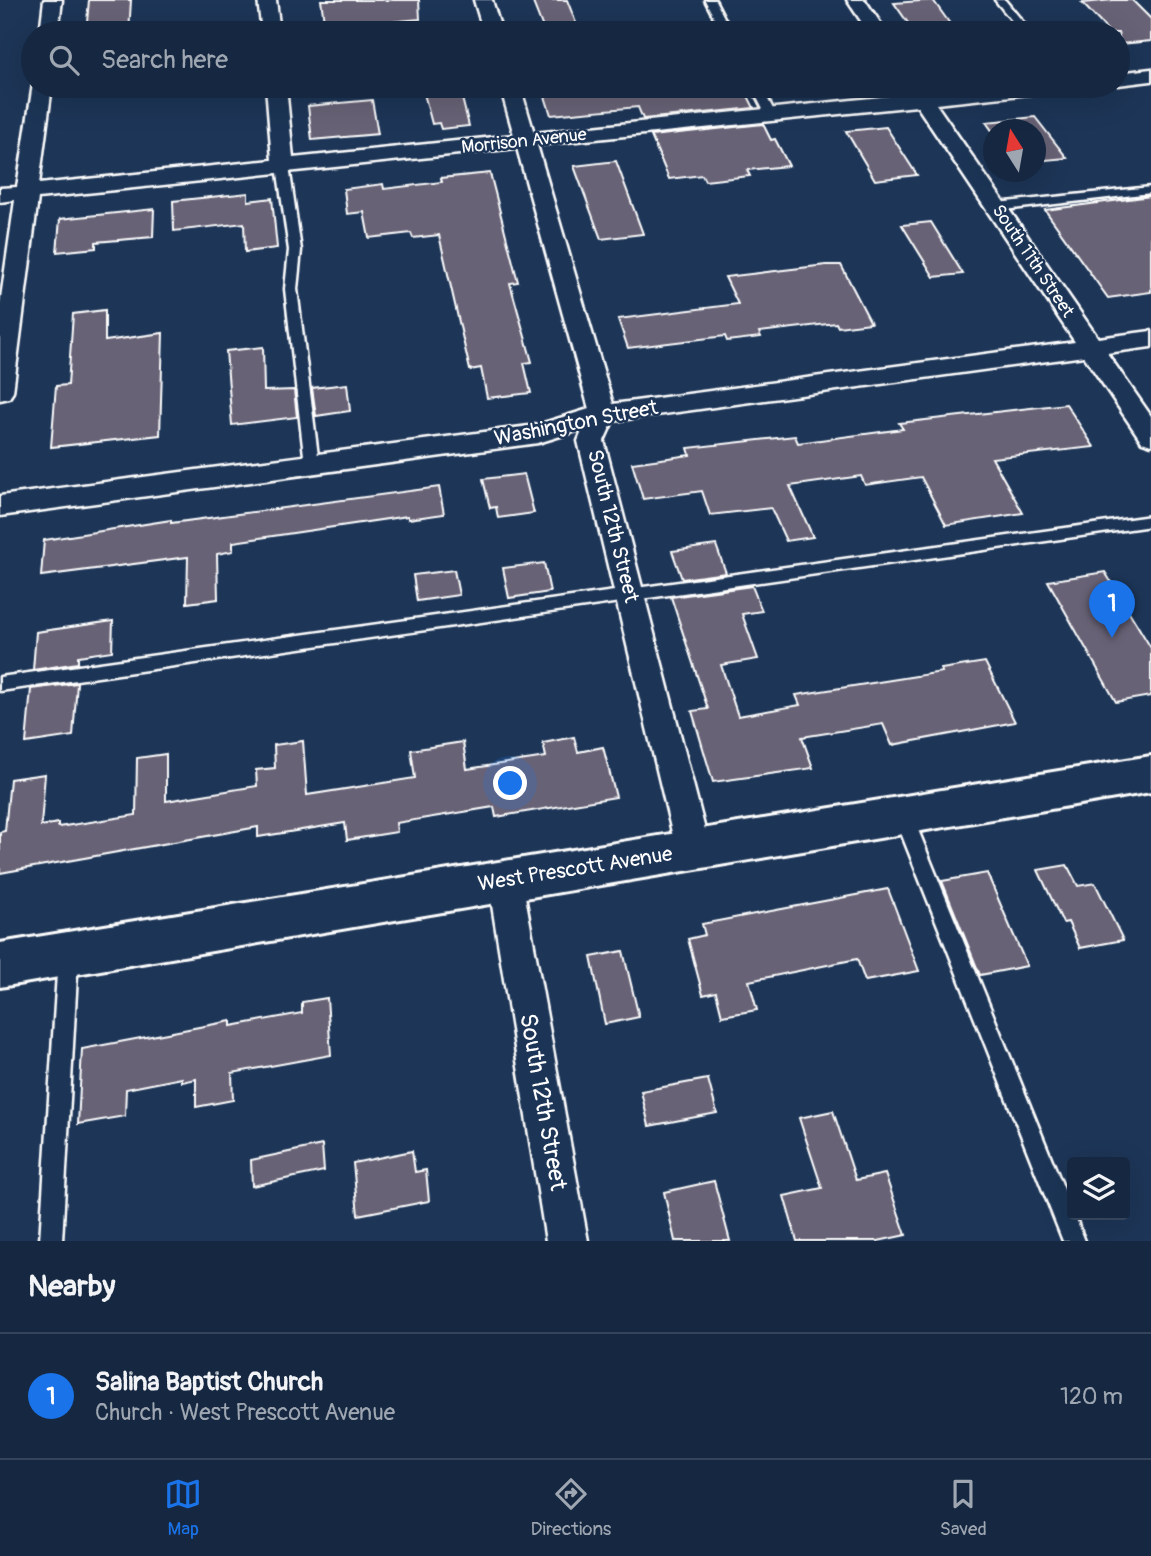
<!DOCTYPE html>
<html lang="en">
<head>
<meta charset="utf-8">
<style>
	:root { --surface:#162841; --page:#1f3048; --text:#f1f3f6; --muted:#9ea6b1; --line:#35445a; --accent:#1a73e8 }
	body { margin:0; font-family:Pangolin,sans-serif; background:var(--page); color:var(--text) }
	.controls { position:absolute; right:21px; bottom:21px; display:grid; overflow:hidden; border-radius:7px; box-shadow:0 7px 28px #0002 }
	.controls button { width:63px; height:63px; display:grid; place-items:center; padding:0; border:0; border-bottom:2px solid var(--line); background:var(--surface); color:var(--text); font:35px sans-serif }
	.compass { position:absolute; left:983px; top:119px; width:63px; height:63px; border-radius:50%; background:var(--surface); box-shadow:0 7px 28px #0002; rotate:349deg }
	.you { position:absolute; left:511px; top:784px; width:24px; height:24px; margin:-18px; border:5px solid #fff; border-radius:50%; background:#1a73e8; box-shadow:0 0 0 10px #1a73e833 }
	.badge { display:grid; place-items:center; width:46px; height:46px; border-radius:50%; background:var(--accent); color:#fff; font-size:23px; font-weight:700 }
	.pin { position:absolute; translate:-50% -58px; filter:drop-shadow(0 2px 4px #0008) }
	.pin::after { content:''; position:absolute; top:37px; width:24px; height:21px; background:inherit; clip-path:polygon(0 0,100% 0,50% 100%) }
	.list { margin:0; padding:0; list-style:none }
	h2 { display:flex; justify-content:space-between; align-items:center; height:91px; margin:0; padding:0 28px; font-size:30px }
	h2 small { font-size:23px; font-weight:400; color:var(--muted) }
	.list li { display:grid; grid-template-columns:46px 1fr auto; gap:21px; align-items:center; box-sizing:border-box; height:126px; padding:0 28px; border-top:2px solid var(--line) }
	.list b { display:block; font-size:26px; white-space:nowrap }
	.list p { margin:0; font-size:23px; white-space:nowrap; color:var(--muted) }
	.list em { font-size:23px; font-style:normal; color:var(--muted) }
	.icon { flex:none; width:38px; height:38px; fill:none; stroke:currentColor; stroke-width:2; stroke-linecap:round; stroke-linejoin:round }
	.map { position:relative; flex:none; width:1151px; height:1241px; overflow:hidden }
	.search { position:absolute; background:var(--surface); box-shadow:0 7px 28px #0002; left:21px; right:21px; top:21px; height:77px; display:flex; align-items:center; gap:18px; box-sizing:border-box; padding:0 24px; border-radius:38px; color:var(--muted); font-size:26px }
	.sheet { height:217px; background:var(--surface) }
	nav { display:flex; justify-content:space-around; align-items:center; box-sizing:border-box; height:98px; border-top:2px solid var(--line); background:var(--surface); font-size:19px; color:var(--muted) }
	nav a { display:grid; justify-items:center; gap:4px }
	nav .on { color:var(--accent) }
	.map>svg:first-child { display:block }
</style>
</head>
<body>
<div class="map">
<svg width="1151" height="1241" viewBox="0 0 1151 1241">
	<rect width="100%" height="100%" fill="#1d3557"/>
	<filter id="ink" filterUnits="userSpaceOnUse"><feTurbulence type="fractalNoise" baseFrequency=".0143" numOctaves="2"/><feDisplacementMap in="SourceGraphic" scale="14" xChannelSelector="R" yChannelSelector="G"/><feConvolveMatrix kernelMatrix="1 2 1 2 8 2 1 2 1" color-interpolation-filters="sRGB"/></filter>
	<g filter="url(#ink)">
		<g fill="#686276" stroke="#fff" stroke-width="2">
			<polygon points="89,0 131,0 129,33 86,33"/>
			<polygon points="321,0 419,0 420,19 325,28"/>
			<polygon points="532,0 567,0 580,33 545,33"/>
			<polygon points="933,0 953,28 956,33 915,33 894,3"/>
			<polygon points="1113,0 1132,0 1151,19 1151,41 1121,44 1118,33 1110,33 1082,3"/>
			<polygon points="422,86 459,86 469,126 441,129 439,123 432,124"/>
			<polygon points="560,86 743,86 754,108 643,119 638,107 551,115 542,87"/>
			<polygon points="372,100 378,134 312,140 308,106"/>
			<polygon points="1035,117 1067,158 1035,161 1035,130 993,132 986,122"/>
			<polygon points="763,124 771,140 775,139 789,166 747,170 750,176 705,181 702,175 669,179 651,136"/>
			<polygon points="886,127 917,175 875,180 846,131"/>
			<polygon points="616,161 643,234 601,239 574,166"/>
			<polygon points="490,173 518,282 510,283 532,362 524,363 531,393 487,398 481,368 470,370 439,235 413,238 411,233 369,238 364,212 347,214 344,189 383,184 384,189 442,182 441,178"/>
			<polygon points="248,193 248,201 272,198 277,248 245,252 244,223 174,231 173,201"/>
			<polygon points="1151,196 1151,292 1108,298 1045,210"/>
			<polygon points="154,209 153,237 96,242 96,248 57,252 60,219"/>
			<polygon points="931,222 963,274 934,277 902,225"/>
			<polygon points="826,265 841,265 871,323 838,327 836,323 759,332 761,337 727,341 725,336 628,348 618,319 738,304 725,277"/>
			<polygon points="105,310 105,341 163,333 160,435 51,447 56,386 68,385 73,314"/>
			<polygon points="263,347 264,391 294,390 297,417 232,425 226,351"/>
			<polygon points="347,384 350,411 316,416 312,388"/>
			<polygon points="1066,404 1094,447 992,458 1023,513 946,525 921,477 865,485 861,476 790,486 813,537 786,541 771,508 710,515 702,491 643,499 632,463 690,455 688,448 795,436 798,443 903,429 899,423"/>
			<polygon points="524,474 534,513 498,518 496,507 490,508 483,479"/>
			<polygon points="439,487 444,514 408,519 408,516 233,542 233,551 217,554 218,599 187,603 188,557 41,576 44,540 171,520 171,523"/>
			<polygon points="716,545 726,573 682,579 672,551"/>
			<polygon points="544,563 550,592 509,598 503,568"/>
			<polygon points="454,570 459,595 417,601 413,575"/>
			<polygon points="1105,572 1151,648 1151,696 1116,702 1048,581"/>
			<polygon points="752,586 762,611 742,614 758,659 721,665 738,716 800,705 796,695 942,672 941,669 985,662 1015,722 892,745 883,724 802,737 813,768 713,782 692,711 708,709 671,597"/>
			<polygon points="113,621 112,651 78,656 78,663 33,670 36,632"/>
			<polygon points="77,683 73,736 26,743 31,689"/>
			<polygon points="574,737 578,752 603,747 616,797 496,817 494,807 396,823 397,832 347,840 345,823 258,837 258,827 0,873 0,832 5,831 10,779 45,774 41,826 58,823 58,827 136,815 137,758 166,754 166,801 257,786 256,770 275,768 274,745 303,741 307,795 415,778 411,750 463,742 467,769 546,757 543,743"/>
			<polygon points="1067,865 1078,886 1095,883 1123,940 1080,948 1068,922 1063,923 1038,870"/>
			<polygon points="987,873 1027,966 980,975 942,881"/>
			<polygon points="888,889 919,971 865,981 857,959 749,981 757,1010 722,1016 716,992 703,995 688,939 705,935 702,924"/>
			<polygon points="623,951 639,1017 605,1024 591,957"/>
			<polygon points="327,998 331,1055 232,1073 233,1100 196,1107 196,1079 182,1082 182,1078 126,1089 125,1116 78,1124 82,1049 231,1021 231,1026 302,1013 302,1002"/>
			<polygon points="708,1079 717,1113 649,1126 641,1091"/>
			<polygon points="833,1111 856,1180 885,1174 906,1235 878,1241 797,1241 784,1196 822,1188 799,1118"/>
			<polygon points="322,1145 324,1171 252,1186 251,1160"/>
			<polygon points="412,1151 415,1172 426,1170 429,1201 358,1215 353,1163"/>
			<polygon points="714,1181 730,1241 675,1241 664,1192"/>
		</g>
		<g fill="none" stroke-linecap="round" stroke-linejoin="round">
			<g stroke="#fff" stroke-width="5">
				<g id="lane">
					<polygon points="705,0 715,0 732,33 722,33"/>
					<polygon points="995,0 1005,0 1032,33 1022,33"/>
					<polygon points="751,86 761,86 776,115 775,117 767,117"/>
					<polygon points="283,163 289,166 301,250 297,289 319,464 312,469 305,464 285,289 289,250 277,166"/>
					<polygon points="1151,187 1151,193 996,211 990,207 996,203"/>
					<polygon points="1151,516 1151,526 0,691 0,677"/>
					<polygon points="903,807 909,810 912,815 1085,1241 1063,1241 894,815 897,810"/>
					<polygon points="68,948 75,951 78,957 62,1241 40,1241 58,957 61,951"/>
				</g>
			</g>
			<g stroke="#fff" stroke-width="5">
				<g id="street">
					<polygon points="44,0 62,0 58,33 40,33"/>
					<polygon points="258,0 276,0 280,33 262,33"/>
					<polygon points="474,0 492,0 502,33 484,33"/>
					<polygon points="847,0 865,0 887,33 869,33"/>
					<polygon points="1151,69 1151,81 1118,85 1118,73"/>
					<path d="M 33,84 L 52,86 L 39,184 L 272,160 L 266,86 L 286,86 L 293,158 L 514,135 L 500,86 L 520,86 L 534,133 L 910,94 L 904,86 L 924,86 L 928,93 L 994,86 L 1059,86 L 1056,90 L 1049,92 L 936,104 L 1098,338 L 1151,331 L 1151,347 L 1107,353 L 1151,416 L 1151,445 L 1142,442 L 1084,356 L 613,421 L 604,441 L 710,849 L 705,860 L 693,864 L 681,860 L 676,849 L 578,441 L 583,429 L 538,443 L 0,516 L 0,496 L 537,425 L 589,409 L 517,148 L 38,198 L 13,392 L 9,398 L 0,400 L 0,305 L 15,200 L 0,202 L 0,188 L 17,187 ZM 917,106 L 1075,342 L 613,404 L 537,145 Z"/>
					<polygon points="505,865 517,869 522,880 588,1241 546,1241 488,880 493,869"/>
				</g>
			</g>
			<g stroke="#fff" stroke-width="6">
				<polygon id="secondary" points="1151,756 1151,792 0,987 0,943"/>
			</g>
			<use href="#lane" fill="#1d3557" fill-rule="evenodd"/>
			<use href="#street" fill="#1d3557" fill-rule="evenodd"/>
			<use href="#secondary" fill="#1d3557" fill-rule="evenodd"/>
		</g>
	</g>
	<g text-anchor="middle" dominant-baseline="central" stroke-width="5" stroke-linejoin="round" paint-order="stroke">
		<g font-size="18" fill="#fff" stroke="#1d3557">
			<text transform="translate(524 141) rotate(-6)">Morrison Avenue</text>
			<text transform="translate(1033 261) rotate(56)">South 11th Street</text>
		</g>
		<g font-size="21" fill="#fff" stroke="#1d3557">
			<text transform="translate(576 423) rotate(-11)">Washington Street</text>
			<text transform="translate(613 526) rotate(76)">South 12th Street</text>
			<text transform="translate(575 869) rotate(-9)">West Prescott Avenue</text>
		</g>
		<g font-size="24" fill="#fff" stroke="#1d3557">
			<text transform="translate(543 1102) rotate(80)">South 12th Street</text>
		</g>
	</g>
</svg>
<div class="controls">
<button><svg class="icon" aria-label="layers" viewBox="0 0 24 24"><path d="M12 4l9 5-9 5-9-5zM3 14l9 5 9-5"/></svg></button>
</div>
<svg class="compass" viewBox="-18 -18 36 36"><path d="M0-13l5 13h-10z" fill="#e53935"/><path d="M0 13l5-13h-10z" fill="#9ea6b1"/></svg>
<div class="you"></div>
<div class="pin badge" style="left:1112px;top:638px">1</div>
<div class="search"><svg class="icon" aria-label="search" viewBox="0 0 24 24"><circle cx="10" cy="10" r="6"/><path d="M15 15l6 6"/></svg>Search here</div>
</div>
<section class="sheet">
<h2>Nearby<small></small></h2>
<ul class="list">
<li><span class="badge">1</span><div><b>Salina Baptist Church</b><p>Church · West Prescott Avenue</p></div><em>120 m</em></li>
</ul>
</section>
<nav>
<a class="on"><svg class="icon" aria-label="map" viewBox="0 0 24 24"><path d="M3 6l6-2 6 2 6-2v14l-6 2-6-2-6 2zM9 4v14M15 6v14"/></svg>Map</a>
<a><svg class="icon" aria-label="directions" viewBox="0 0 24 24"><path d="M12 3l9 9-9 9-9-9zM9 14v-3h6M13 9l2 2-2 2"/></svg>Directions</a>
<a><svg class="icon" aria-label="saved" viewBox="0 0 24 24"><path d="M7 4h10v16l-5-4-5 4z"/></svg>Saved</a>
</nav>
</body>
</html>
